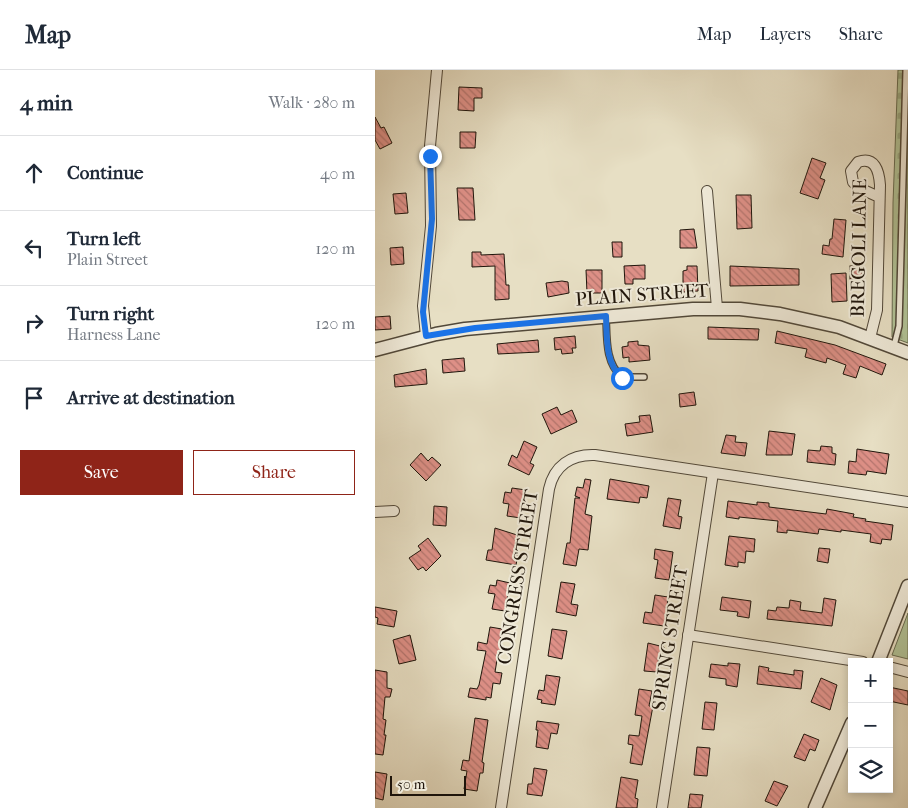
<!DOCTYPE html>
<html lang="en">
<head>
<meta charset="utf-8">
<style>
	:root { --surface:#fff; --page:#f6f6f7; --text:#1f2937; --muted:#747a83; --line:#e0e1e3; --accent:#8f2418 }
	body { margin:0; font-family:"IM FELL French Canon",serif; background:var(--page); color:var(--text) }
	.controls { position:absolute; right:15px; bottom:15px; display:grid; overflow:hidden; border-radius:0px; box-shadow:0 2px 8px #0003 }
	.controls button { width:45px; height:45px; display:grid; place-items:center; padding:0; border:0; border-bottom:1px solid var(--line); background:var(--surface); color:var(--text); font:25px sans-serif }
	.scale { position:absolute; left:15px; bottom:12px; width:76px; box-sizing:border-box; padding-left:5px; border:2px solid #1f150b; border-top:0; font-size:14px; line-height:18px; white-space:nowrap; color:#1f150b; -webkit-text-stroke:4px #efead9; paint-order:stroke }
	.stop { position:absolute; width:15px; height:15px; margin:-11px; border:4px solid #1a73e8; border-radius:50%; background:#fff }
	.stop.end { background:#1a73e8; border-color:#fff; box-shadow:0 1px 5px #0008 }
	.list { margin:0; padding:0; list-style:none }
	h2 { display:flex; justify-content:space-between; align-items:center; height:65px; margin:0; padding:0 20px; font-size:21px }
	h2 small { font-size:16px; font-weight:400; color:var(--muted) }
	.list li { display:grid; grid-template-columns:32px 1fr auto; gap:15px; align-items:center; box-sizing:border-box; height:75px; padding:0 20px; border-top:1px solid var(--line) }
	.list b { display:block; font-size:19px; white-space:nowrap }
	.list p { margin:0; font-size:16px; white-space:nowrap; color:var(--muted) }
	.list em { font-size:16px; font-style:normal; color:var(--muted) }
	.actions { display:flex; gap:10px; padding:15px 20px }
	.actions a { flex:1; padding:11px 0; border:1px solid var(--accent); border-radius:0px; text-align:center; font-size:18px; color:var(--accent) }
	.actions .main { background:var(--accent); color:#fff }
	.icon { flex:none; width:28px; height:28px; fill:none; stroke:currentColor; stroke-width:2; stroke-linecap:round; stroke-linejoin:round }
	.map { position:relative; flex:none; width:533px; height:738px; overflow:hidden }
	header { display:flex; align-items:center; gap:30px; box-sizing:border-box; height:70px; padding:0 25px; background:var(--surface); border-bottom:1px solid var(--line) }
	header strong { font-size:24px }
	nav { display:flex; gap:28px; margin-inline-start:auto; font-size:18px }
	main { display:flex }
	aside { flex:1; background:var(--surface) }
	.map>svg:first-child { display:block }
</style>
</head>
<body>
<header>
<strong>Map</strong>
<nav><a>Map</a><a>Layers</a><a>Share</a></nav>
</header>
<main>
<aside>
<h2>4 min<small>Walk · 280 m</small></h2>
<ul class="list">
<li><svg class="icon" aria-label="ahead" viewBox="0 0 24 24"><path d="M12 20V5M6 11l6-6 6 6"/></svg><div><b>Continue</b></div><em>40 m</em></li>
<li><svg class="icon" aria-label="left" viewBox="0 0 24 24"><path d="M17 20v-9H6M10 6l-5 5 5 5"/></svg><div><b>Turn left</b><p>Plain Street</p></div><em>120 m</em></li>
<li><svg class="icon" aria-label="right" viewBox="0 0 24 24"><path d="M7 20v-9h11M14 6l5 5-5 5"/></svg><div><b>Turn right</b><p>Harness Lane</p></div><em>120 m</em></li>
<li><svg class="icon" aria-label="arrive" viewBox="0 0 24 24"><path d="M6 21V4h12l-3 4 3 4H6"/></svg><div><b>Arrive at destination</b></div></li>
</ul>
<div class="actions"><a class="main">Save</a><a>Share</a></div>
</aside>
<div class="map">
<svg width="533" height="738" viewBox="0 0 533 738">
	<defs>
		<pattern id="cemetery-stones" width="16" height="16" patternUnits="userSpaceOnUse" patternTransform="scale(1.25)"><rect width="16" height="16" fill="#b1c397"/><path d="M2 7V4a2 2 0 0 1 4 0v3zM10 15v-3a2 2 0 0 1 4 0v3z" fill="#98a781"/></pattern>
		<pattern id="building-back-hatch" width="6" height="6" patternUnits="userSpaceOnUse" patternTransform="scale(1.25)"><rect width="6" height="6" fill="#de9087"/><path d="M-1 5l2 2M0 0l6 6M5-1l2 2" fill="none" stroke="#b3746d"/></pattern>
	</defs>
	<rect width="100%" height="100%" fill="#e7dfc4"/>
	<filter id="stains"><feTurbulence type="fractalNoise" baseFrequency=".004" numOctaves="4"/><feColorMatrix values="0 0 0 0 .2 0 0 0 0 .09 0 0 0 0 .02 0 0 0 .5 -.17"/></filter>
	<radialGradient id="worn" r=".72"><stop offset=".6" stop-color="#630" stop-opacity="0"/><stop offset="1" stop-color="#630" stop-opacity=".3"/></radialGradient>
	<polygon fill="url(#cemetery-stones)" stroke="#686c51" points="523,0 533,0 533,273 517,267 518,133"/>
	<polygon fill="#b1c397" stroke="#686c51" points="533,543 533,589 517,585"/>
	<g fill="url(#building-back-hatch)" stroke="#1f150b">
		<polygon points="84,17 107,18 107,28 99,28 99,41 83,40"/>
		<polygon points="0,47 6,58 9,57 17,73 5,79 0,70"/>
		<polygon points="85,62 101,62 100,78 85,78"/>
		<polygon points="437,88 451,93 445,108 450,110 443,129 425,123"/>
		<polygon points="82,118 98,118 100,150 84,150"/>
		<polygon points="31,123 33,143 20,144 18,124"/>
		<polygon points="361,125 376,125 377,158 362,159"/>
		<polygon points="459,149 471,150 468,187 447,184 448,175 454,176 455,169 457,169"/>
		<polygon points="319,159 322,178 305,178 305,160"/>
		<polygon points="237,172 247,172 247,187 238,187"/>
		<polygon points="28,177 29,194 16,195 15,178"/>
		<polygon points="97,182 106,182 106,185 129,184 131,215 134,215 134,229 120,230 120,196 97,197"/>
		<polygon points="270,195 270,209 258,209 258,214 250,214 249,196"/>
		<polygon points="312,196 322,196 323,221 308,222 308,201 312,200"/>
		<polygon points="355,196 424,199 424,215 355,216"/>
		<rect x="475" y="196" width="12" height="13"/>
		<polygon points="211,200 227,200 227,223 212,223"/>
		<polygon points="471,203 472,231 457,232 456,204"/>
		<polygon points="187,211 193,212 194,223 173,227 171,213"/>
		<polygon points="15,246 16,259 0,260 0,247"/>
		<polygon points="333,257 384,259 383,270 333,269"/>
		<polygon points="402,261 460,275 511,294 507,305 485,296 481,308 468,304 471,295 452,288 451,293 430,287 432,279 400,273"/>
		<polygon points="200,266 201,278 197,278 198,283 187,284 186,279 180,280 179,268"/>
		<polygon points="163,270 164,282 123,284 122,274"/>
		<polygon points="263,271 263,275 274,276 275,290 254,292 254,287 248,288 247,277 253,276 253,272"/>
		<polygon points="89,288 90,301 68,303 67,290"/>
		<polygon points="51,299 52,314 20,317 19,305"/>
		<polygon points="319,322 321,335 305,337 304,324"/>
		<polygon points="182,337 186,345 197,340 202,352 176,364 167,344"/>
		<polygon points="275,345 278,362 252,366 250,354 265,352 264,346"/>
		<polygon points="394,361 420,364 417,385 391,385"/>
		<polygon points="351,365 361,366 360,372 372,373 370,386 346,383"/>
		<polygon points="149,371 162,377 155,393 159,395 154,405 133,395 137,385 142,388"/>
		<polygon points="446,376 457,377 457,383 461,384 460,395 432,392 433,380 445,381"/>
		<polygon points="482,379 514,384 511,404 492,401 491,405 473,403 474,391 481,392"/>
		<polygon points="46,383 53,391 57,387 66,395 51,411 35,395"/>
		<polygon points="210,409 216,410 210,444 217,446 213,480 204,479 201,496 188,494 192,473 195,473 200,428 205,428 200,426 202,417 208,418"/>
		<polygon points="235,409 274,416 272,428 265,427 264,433 232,429"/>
		<polygon points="137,418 151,420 146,448 132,446 134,434 128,433 130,422 136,423"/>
		<polygon points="293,428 306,430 303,446 307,447 305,459 288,456"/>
		<polygon points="353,431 382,435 382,432 394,433 394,437 451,444 452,439 479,444 478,447 491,449 490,451 518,455 516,470 507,469 506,474 495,472 496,464 466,460 466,462 444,459 443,464 412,460 412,463 402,462 403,451 364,447 364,449 351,447"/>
		<polygon points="59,436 72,437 71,456 58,455"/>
		<polygon points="120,458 142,465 139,484 143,485 141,495 111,490 113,480 117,480"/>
		<polygon points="354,466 380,469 379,482 371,481 370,493 363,492 363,497 350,495"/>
		<polygon points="53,468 66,486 51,501 48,497 43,500 34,488 46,480 43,476"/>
		<polygon points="444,478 455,479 453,493 442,491"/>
		<polygon points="280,479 298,482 294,510 280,508 283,490 279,489"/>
		<polygon points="122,510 135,513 130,541 117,539 120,524 113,523 115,515 121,516"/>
		<polygon points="186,512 200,514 196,534 203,535 201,546 181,542"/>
		<polygon points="280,525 293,527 292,539 294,539 289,556 268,553 270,542 277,543"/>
		<polygon points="347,527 376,531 374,548 362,546 363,542 345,540"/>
		<polygon points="449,528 461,530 457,556 392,549 393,540 401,541 402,537 414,538 415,530 426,532 425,540 447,543"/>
		<polygon points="0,537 22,541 19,557 2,554 3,548 0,547"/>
		<polygon points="115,557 127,559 124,576 127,576 126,584 123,584 120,602 127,603 125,614 118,613 116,628 111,627 111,630 93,627 95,618 102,619 104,615 111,581 102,580 103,572 112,574"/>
		<polygon points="177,559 192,561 187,589 173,586"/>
		<polygon points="35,565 41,590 24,594 18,570"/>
		<polygon points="273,573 289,577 287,586 284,586 282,602 269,601"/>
		<polygon points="353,593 365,594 362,617 351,615 351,609 334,607 336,594 353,596"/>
		<polygon points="384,596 394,598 393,601 419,605 419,600 428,601 426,619 382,614"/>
		<polygon points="0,600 12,602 12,618 17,619 15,627 10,627 8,649 11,650 9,665 11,665 8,685 0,684"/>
		<polygon points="171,605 185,607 180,635 166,633 167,630 162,629 164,620 169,621"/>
		<polygon points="446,608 462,615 455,640 436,632"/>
		<polygon points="514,617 533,621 533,635 514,631"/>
		<polygon points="264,619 277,621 274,636 278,636 267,695 255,693 258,675 253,674 254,665 264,666 267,646 260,645"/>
		<polygon points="330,632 342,633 339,660 327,659"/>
		<polygon points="100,648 113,650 107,692 109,693 108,703 105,703 102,721 89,719 92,701 86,700 88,690 94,691"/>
		<polygon points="162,651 184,654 182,664 176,663 173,679 161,677 163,660 161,660"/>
		<polygon points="429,664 444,670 440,681 435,679 430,691 419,687"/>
		<polygon points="322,677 335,678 332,706 319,705"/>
		<polygon points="159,698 172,700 167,726 152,724 153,714 157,714"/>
		<polygon points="0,702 12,704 8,730 0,728"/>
		<polygon points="246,707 263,710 260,728 263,729 262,738 241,738"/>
		<polygon points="399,711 413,716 402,736 390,731"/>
		<polygon points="315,724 328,725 326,738 313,738"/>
	</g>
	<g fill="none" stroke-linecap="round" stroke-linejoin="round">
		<g stroke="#514839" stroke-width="8">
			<g id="service">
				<path d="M 231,247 C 232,268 230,293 247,307 L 269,307"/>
				<polyline points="519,276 524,256 531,0"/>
			</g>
		</g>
		<g stroke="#514839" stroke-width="12">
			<g id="minor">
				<polyline points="332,121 342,238"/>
				<polyline points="51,266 48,236 56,156 55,76 62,0"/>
				<path d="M 495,268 L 502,240 L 505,115 C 504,101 500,86 483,92 L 476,101 L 478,112 L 484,118 L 504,127"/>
				<polyline points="0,442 19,441"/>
				<polyline points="313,565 488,592"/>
				<polyline points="514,597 533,602"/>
				<path d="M 126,738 L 174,419 C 179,396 196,384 220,385 L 533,432"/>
				<polyline points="287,738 338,403"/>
			</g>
		</g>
		<g stroke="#514839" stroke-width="15">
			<g id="tertiary">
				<polyline points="0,280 61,264 90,259 318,239 365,239 405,244 464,257 533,283"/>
				<polyline points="503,592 533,516"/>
				<polyline points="440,738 477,653"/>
			</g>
		</g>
		<use href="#service" stroke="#efead9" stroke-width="5"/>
		<use href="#minor" stroke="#efead9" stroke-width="10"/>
		<use href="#tertiary" stroke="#efead9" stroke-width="12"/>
	</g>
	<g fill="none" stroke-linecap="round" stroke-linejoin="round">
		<path stroke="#1a73e8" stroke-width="6" d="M 55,86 L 57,149 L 48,242 L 51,266 L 100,258 L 231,246 C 232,267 230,293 247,308"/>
	</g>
	<g text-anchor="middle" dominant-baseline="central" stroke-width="4" stroke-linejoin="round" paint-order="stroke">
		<g font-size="19" fill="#1f150b" stroke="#efead9">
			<text transform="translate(484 178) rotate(-89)">BREGOLI LANE</text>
			<text transform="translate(267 225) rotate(-4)">PLAIN STREET</text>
			<text transform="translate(143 507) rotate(-81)">CONGRESS STREET</text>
			<text transform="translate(295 568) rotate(-81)">SPRING STREET</text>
		</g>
	</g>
	<rect width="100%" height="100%" filter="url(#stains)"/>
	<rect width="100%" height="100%" fill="url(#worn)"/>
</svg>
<div class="controls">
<button>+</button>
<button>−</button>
<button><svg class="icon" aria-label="layers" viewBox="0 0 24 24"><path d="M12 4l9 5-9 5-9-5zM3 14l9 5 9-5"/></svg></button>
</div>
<div class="scale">50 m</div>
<div class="stop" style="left:247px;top:308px"></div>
<div class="stop end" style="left:55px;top:86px"></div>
</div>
</main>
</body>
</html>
